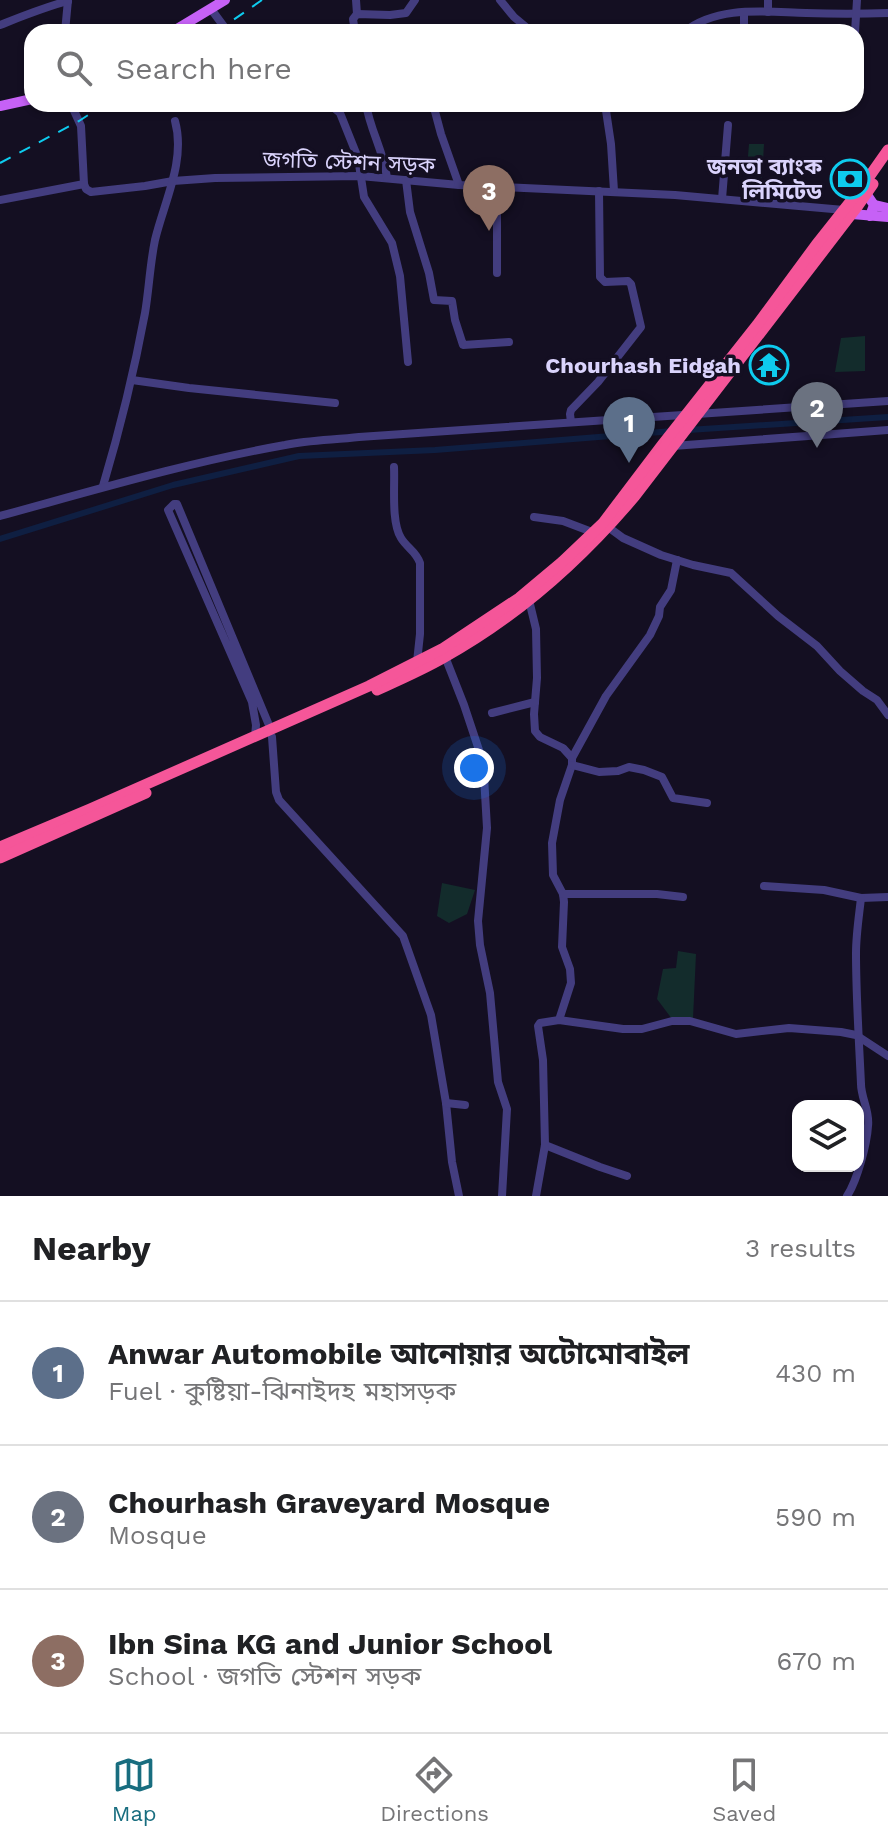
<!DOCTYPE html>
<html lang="en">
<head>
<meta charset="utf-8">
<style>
	:root { --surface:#fff; --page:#f6f6f6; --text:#202124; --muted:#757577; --line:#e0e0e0; --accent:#186d7f }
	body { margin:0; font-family:"Work Sans","Noto Sans Bengali",sans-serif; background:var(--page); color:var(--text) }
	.controls { position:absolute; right:24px; bottom:24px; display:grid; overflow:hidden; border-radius:16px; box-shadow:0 2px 6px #0004 }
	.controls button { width:72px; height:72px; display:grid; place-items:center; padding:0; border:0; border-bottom:2px solid var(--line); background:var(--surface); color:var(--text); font:40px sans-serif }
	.you { position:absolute; left:474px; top:768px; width:28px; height:28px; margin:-20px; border:6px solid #fff; border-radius:50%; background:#1a73e8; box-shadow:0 0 0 12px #1a73e833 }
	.badge { display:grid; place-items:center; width:52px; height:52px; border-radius:50%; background:var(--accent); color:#fff; font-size:26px; font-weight:700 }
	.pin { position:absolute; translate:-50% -66px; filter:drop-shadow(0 2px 4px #0008) }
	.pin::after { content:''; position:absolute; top:42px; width:28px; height:24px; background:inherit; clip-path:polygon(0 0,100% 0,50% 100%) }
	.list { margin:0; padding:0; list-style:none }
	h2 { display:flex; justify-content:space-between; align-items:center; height:104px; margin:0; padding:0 32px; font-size:34px }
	h2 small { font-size:26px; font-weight:400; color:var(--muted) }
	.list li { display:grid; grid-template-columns:52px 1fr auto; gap:24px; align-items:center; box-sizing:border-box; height:144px; padding:0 32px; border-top:2px solid var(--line) }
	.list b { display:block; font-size:30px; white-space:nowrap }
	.list p { margin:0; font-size:26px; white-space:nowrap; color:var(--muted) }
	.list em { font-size:26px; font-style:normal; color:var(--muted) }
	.icon { flex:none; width:44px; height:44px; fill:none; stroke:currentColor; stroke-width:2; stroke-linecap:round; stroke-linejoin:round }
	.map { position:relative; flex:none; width:888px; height:1196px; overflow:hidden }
	.search { position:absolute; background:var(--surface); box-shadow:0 2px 6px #0004; left:24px; right:24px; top:24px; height:88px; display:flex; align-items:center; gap:20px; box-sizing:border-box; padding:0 28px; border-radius:24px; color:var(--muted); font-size:30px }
	.sheet { height:536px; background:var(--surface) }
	nav { display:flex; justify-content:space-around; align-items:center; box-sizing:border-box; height:112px; border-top:2px solid var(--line); background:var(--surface); font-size:22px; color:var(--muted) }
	nav a { display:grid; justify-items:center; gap:4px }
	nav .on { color:var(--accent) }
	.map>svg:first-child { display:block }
</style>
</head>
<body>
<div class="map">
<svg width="888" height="1196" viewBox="0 0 888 1196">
	<rect width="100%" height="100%" fill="#140f22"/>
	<g fill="#132c2c">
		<polygon points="749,144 764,144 761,195 745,192"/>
		<polygon points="865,336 865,371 835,372 841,338"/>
		<polygon points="442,883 475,890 467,914 449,923 437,916"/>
		<polygon points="678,951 696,954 693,1019 672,1019 657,999 663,969 676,968"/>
	</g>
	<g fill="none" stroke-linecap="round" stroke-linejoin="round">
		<g stroke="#0f1f42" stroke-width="6">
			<polyline points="688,430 888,417"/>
			<polyline points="0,539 173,485 299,456 435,450 673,431"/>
		</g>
		<g stroke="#433d7f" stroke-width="8">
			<polyline points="356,0 357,14"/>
			<polyline points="500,0 514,17 532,32"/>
			<polyline points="768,0 768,12"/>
			<polyline points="211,9 228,32"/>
			<polyline points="744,12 744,32"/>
			<path d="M 0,25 C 23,16 45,7 68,1"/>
			<polyline points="65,32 68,0"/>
			<polyline points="355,32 353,19 357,14 390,15 406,13 415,0"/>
			<path d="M 684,32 C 718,5 765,12 806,13 C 833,14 861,14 888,13"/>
			<polyline points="855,32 857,0"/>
			<polyline points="71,104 81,126 84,184 86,189 91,192 145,186 173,181 215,178 360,176 459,185 675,195 844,210"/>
			<polyline points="326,104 329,104 340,113 358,158 364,197 392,243 400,276 408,362"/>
			<path d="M 366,104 C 370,130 384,152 387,178"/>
			<polyline points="433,104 441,134 459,185"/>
			<polyline points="605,104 611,144 614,191"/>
			<polyline points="406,180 410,212 429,273 434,300 452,301 455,320 463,345 509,342"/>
			<polyline points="722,199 728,125"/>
			<polyline points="0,200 84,184"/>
			<polyline points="497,273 497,186"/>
			<polyline points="132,380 189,388 335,403"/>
			<polyline points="571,422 570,414 571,410 598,382 641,327 631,284 628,281 605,282 600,277 599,191"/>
			<polyline points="673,446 888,430"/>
			<path d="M 394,467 C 395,486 391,522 401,538 C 407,548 416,551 420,563 L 420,634 L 417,662"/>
			<path d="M 103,486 C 120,429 134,372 145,313 C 149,289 150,264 155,240 C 164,202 186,161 175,121"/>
			<path d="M 0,516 C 95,490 189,462 285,445 C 309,440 334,440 359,437 L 888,401"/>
			<polyline points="534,517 563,521 592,532"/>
			<polyline points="604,524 623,538 661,555 693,565 731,573 778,616 817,646 840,671 863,691 877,700 888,715"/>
			<polyline points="528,596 536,629 537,678 534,714 535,731 540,737 563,748 572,758 572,765 560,800 552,843 553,875 563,894 564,902 562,947 570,969 571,983 559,1020"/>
			<polyline points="444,654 464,705 481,756 484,776 487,828 478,921 480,945 490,993 498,1082 507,1109 502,1196"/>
			<polyline points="492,713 535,702"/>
			<polyline points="255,737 256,725 252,702 168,510 174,504 177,504 271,730"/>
			<polyline points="272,737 276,792 279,800 403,936 431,1015 446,1103 452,1162 459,1196"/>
			<polyline points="572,758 606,696 650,635 659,616 660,607 671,590 677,560"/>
			<polyline points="572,765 599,772 618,771 629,767 644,770 662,777 673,798 707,803"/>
			<polyline points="764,886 824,890 861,898 888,897"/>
			<polyline points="563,894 657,894 683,897"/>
			<polyline points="446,1103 465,1105"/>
			<polyline points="545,1145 600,1167 627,1176"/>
			<polyline points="536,1196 545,1145 543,1060 538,1026 540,1023 559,1020 623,1029 642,1029 672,1021 690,1021 736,1034 789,1028 841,1032 856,1035 888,1056"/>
			<path d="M 847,1196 C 857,1181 867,1144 868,1126 C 870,1111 861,1098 861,1084 C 859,1040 856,997 856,953 C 856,935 859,916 861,898"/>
		</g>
		<g stroke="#c661f6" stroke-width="10">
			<polyline points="172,32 225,0"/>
			<polyline points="0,106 32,99"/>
			<polyline points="863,189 874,205 870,216"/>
			<polyline points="874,205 888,208"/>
			<polyline points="846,211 852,214 888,217"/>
		</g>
		<g stroke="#f55699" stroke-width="11">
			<path d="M 377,690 C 399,680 422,670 443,658 C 517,617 581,560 635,496 L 857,207 L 873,184"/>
			<polyline points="0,847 90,809 369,686 442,649 519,598 562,562 603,523 662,445 757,325 816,245 862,187 888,150"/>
			<polyline points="0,858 146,793"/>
		</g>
		<g stroke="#0ecbee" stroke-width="2" stroke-dasharray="12 10" stroke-linecap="butt">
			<polyline points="216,32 262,0"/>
			<polyline points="0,163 79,121 105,104"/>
		</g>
	</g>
	<defs>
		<g id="bank-ring" transform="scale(2)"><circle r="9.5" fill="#140f22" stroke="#0ecbee" stroke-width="1.5"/><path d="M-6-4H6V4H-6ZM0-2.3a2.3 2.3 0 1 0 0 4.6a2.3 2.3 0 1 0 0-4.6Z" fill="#0ecbee"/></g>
		<g id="temple-ring" transform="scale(2)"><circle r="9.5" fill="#140f22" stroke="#0ecbee" stroke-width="1.5"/><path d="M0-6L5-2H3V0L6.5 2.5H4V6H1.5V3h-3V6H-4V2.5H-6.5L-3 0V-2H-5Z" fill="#0ecbee"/></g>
	</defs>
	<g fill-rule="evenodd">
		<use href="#bank-ring" x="850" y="179"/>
		<use href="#temple-ring" x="769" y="365"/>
	</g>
	<g text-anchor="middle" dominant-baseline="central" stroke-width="7" stroke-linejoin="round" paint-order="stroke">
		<g font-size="22" fill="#dad3fc" stroke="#140f22">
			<text transform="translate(349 162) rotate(2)">জগতি স্টেশন সড়ক</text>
		</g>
		<g font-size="22" font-weight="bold" fill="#dad3fc" stroke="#140f22" text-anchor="end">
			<text x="822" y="166">জনতা ব্যাংক<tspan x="822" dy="25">লিমিটেড</tspan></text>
			<text x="741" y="365">Chourhash Eidgah</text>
		</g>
	</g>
</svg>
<div class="controls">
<button><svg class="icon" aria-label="layers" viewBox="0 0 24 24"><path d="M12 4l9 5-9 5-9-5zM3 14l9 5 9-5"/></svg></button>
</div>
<div class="you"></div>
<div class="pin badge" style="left:629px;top:463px;background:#5c6f8a">1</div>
<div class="pin badge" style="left:817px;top:448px;background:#6b7280">2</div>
<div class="pin badge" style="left:489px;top:231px;background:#8d6e63">3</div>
<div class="search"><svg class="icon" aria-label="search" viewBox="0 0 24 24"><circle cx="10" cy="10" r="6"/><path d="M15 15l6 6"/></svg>Search here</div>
</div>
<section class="sheet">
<h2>Nearby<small>3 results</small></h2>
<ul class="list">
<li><span class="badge" style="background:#5c6f8a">1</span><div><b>Anwar Automobile আনোয়ার অটোমোবাইল</b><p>Fuel · কুষ্টিয়া-ঝিনাইদহ মহাসড়ক</p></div><em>430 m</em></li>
<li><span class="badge" style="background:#6b7280">2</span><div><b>Chourhash Graveyard Mosque</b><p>Mosque</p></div><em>590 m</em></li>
<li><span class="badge" style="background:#8d6e63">3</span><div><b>Ibn Sina KG and Junior School</b><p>School · জগতি স্টেশন সড়ক</p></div><em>670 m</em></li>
</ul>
</section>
<nav>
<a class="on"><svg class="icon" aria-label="map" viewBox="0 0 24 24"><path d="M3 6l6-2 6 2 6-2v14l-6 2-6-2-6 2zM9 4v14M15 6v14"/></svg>Map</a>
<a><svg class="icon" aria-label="directions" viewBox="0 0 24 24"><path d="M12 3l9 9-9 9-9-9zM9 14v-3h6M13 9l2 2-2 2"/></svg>Directions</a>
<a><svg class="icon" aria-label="saved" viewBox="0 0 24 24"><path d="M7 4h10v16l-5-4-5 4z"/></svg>Saved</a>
</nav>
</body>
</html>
